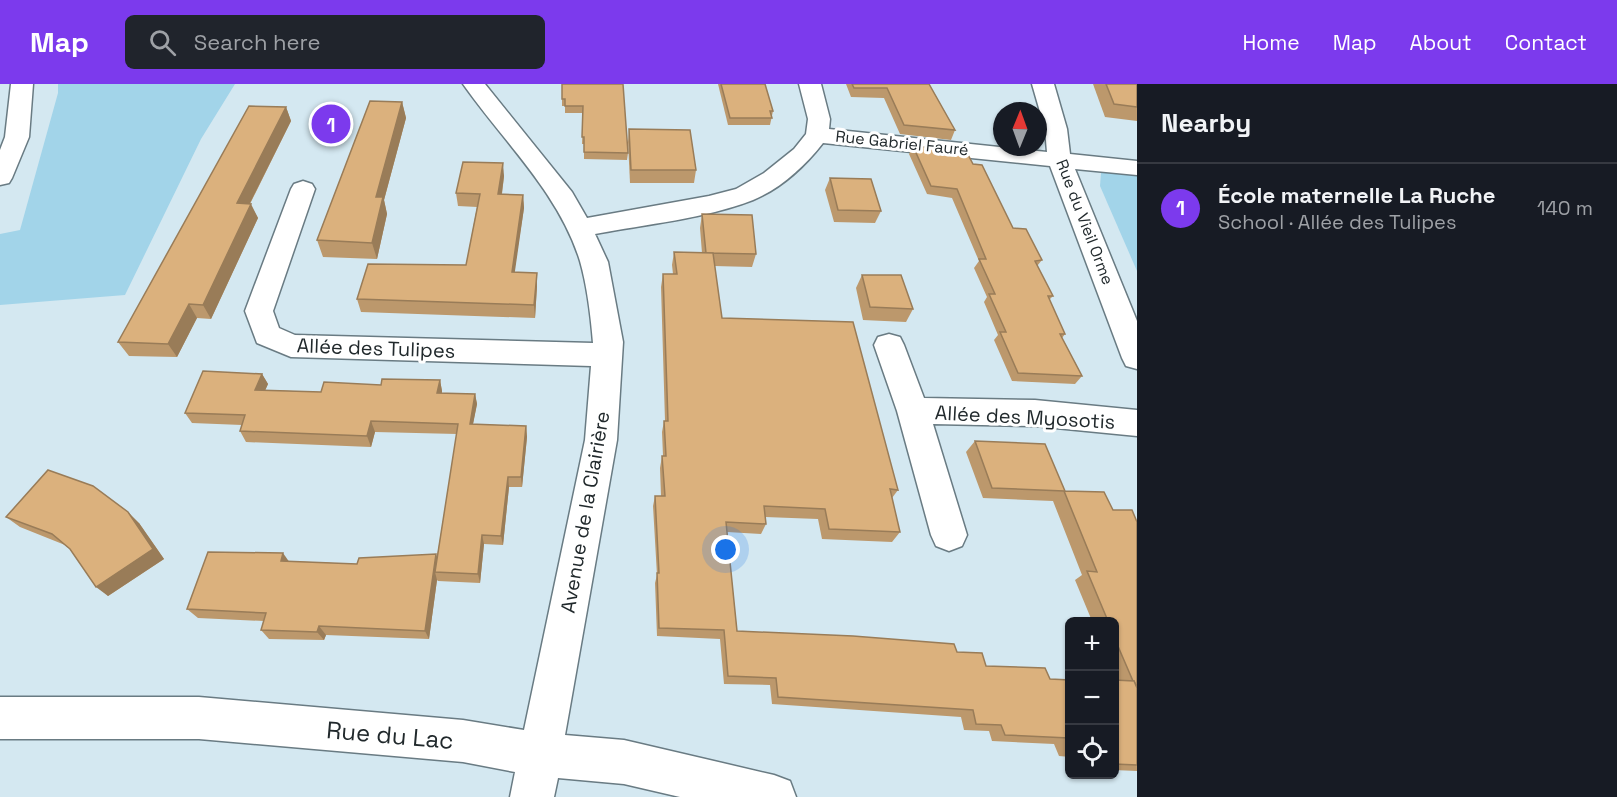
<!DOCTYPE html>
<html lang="en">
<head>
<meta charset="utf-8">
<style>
	:root { --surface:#171b24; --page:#20242c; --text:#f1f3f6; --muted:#9ea1a6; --line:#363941; --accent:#7c3aed }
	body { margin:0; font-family:"Space Grotesk",sans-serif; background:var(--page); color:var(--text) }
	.controls { position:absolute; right:18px; bottom:18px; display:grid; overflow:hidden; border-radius:9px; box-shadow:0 2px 4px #0004 }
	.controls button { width:54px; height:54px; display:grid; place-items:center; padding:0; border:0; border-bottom:2px solid var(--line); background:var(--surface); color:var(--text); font:30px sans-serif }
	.compass { position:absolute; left:993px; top:18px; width:54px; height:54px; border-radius:50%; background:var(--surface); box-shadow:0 2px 4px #0004; rotate:1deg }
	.you { position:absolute; left:726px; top:466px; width:21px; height:21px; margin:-15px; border:4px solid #fff; border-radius:50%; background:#1a73e8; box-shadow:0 0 0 9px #1a73e833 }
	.badge { display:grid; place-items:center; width:39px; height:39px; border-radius:50%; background:var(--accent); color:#fff; font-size:20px; font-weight:700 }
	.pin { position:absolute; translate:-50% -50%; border:3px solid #fff; box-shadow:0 2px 6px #0006 }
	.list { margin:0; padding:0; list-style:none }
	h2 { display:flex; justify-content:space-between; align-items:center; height:78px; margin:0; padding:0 24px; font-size:26px }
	h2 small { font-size:20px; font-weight:400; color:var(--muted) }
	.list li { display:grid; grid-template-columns:39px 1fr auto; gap:18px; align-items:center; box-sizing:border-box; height:90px; padding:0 24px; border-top:2px solid var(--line) }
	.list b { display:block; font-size:22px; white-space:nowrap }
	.list p { margin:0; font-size:20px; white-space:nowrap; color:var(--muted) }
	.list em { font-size:20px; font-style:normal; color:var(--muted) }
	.icon { flex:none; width:33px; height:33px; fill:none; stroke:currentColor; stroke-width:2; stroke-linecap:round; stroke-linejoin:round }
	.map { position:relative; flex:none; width:1137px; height:713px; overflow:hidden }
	header { display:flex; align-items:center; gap:36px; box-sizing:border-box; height:84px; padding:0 30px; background:var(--accent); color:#fff }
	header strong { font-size:28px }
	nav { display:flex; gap:33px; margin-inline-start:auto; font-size:21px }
	.search { width:420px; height:54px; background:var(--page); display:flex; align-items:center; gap:15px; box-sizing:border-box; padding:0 21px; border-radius:9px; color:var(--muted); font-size:22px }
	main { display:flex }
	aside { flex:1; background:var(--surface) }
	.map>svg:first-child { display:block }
</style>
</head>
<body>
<header>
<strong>Map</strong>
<div class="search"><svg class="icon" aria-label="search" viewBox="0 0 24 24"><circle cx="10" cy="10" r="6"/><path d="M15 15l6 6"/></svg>Search here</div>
<nav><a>Home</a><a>Map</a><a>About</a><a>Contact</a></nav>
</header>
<main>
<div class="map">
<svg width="1137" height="713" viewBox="0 0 1137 713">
	<rect width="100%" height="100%" fill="#d4e8f1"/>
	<g fill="#a2d4e9">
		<polygon points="58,0 235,0 201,55 125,211 0,221 0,150 20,146 58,9"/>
		<polygon points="1110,88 1137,89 1137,187 1100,102 1101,89"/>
	</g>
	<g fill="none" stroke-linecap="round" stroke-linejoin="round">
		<g stroke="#697b83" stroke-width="3">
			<g id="minor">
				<polygon points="11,0 33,0 29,53 12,94 9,99 0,101 0,66 5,53"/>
				<path d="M 463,0 L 485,0 L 572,108 L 587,134 L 709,112 L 736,105 L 764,89 L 794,65 L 806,50 L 808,35 L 799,0 L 821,0 L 830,35 L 829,45 L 1047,68 L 1045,45 L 1032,0 L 1054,0 L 1067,45 L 1070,70 L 1137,77 L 1137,91 L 1075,85 L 1137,237 L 1137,285 L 1126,282 L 1122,274 L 1050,82 L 823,59 C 805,82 780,105 753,116 C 704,135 647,140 595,150 L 608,178 L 623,258 L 617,356 L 565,651 L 624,656 L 774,691 L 790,697 L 796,713 L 680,713 L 624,700 L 558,694 L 554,713 L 510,713 L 515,688 L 463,678 L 199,655 L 0,655 L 0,613 L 199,613 L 463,636 L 524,646 L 585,356 L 591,282 L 291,273 L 257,259 L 245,227 L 291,105 L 294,100 L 303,97 L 312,100 L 315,105 L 273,227 L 279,244 L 295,251 L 593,259 C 591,234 587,201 580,177 C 559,109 503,57 463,0 Z"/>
				<polygon points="889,250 900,253 904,261 924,314 1035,316 1137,326 1137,352 1035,342 933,340 967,451 962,462 949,467 936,462 931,451 897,327 874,261 878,253"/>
			</g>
		</g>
		<use href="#minor" fill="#fff" fill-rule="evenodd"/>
	</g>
	<g fill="#bc986c">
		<polygon points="562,0 628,69 627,76 584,75 584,60 582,60 583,29 565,29 565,22 562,22"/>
		<polygon points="718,0 765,0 773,27 770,41 728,41"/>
		<polygon points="846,0 929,0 955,46 951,56 900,50 884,14 851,13"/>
		<polygon points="1093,0 1137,0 1137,37 1105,33"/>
		<polygon points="402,18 406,34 384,116 387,130 377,175 323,173 317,156"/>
		<polygon points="286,23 291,37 250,120 258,134 211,235 197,234 177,273 129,272 118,258"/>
		<polygon points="629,45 696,86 694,99 630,99 628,58"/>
		<polygon points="913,62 973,80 1013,144 1042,176 1037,182 1053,212 1049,216 1065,250 1062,254 1082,292 1075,300 1012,297 994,256 998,251 984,218 987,213 974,184 979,177 952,114 927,110 909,70"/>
		<polygon points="504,92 502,110 523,111 524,124 514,188 537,189 537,202 535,234 361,228 357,215 466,181 477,123 458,122 456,109"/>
		<polygon points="830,94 881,127 875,139 834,138 825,106"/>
		<polygon points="702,130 756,170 752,183 714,182 722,234 898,406 892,414 900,448 892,458 822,455 818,435 765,433 766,440 761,450 727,448 737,547 957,568 986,582 1050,595 1070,596 1070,673 1059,672 1054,660 992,657 989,647 964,646 961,633 772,620 770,601 724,600 720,555 657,552 655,499 657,491 653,422 655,412 661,412 660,384 662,372 663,372 662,348 664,337 665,337 661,203 663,190 673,190 672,181 674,168 702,169 700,144"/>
		<polygon points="862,191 913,225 906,238 863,236 856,204"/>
		<polygon points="262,290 268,300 265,306 321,308 440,296 442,307 442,309 475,310 477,320 473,340 526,342 527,353 522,403 509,403 503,461 484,460 480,499 438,497 437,496 429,555 326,551 324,556 269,555 261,546 264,537 198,534 187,525 288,477 357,480 437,473 457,350 375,348 371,363 246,358 240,347 242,341 192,339 185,329"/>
		<polygon points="975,357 1065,407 1113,426 1137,438 1137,687 1114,686 1114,537 1092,537 1075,496 1082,491 1053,417 983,414 966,368"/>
		<polygon points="6,433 139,439 164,475 108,512 70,465 65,461 20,443"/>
	</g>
	<g fill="#997c58">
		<polygon points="402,18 406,34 384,116 387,130 377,175 372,159 376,113"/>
		<polygon points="286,23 291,37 243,133 237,119"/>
		<polygon points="503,79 504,92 500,123 498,110"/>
		<polygon points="523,111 524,124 513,201 512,188"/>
		<polygon points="251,120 258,134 211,235 203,221"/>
		<polygon points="537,189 537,202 535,234 534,221"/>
		<polygon points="189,220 197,234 177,273 168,260"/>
		<polygon points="262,290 268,300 261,316 255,306"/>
		<polygon points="440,296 442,307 440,320 437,309"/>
		<polygon points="475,310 477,320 471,350 470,340"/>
		<polygon points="371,337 375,348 371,363 367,352"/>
		<polygon points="526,342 527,353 522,403 521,393"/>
		<polygon points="508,393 509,403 503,461 501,452"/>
		<polygon points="128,428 139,439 164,475 108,512 96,503"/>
		<polygon points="482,451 484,460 480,499 478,490"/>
		<polygon points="283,469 290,479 281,477"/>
		<polygon points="436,470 440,481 435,488 437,496 429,555 425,547"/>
		<polygon points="319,542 326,551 324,556 317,548"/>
	</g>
	<g fill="#dbb17d" stroke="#997c58" stroke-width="1.5">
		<polygon points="562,0 623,0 628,69 584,68 584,53 582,53 583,22 565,22 565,15 562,15"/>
		<polygon points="721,0 765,0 773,27 770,27 772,34 730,34"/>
		<polygon points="852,0 929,0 955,46 904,41 887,4 854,4"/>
		<polygon points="1106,0 1137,0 1137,23 1114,20"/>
		<polygon points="370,17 402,18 376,113 383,113 372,159 317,156"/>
		<polygon points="249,22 286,23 237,119 251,120 203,221 189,220 168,260 118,258"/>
		<polygon points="629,45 690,46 696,86 631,86"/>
		<polygon points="913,62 966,67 973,80 982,81 1013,144 1026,145 1042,176 1035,177 1053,212 1048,212 1065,250 1060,250 1082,292 1018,289 1000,248 1006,248 989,210 995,210 979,175 986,175 957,105 931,102"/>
		<polygon points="463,78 503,79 498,110 523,111 512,188 537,189 534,221 357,215 368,180 466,181 480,110 456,109"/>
		<polygon points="830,94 871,95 881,127 838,126"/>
		<polygon points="702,130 752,131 756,170 706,169"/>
		<polygon points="674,168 713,169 722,234 853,238 898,406 890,405 900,448 829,445 825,425 764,422 766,440 726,438 737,547 853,552 954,560 957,568 982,569 986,582 1045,584 1050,595 1070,596 1070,655 1069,654 1005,651 1001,641 976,640 973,626 778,613 776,594 728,592 724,546 659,544 657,489 659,489 655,412 665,412 662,372 666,372 664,337 668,337 663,190 677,190"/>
		<polygon points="862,191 901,191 913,225 870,223"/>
		<polygon points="203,287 262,290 255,306 321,308 324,298 381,301 382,295 440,296 437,309 475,310 470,340 526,342 521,393 508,393 501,452 482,451 478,490 435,488 458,340 371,337 367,352 240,347 245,331 185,329"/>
		<polygon points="975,357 1045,360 1065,407 1104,408 1113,426 1132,426 1137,438 1137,604 1134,597 1133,597 1114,553 1114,537 1108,537 1087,487 1097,488 1064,407 992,404"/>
		<polygon points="48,386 93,402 128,428 153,465 96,503 70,465 52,450 6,433"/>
		<polygon points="208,468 283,469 281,477 357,480 359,474 436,470 425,547 319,542 317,548 261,546 266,529 187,525"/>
		<polygon points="1114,596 1134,597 1137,604 1137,681 1114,680"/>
	</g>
	<g text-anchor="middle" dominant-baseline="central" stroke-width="6" stroke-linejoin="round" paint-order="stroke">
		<g font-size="16" fill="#21292c" stroke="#fff">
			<text transform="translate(902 59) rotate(6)">Rue Gabriel Fauré</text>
			<text transform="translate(1085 138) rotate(69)">Rue du Vieil Orme</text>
		</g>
		<g font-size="20" fill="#21292c" stroke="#fff">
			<text transform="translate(376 264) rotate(2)">Allée des Tulipes</text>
			<text transform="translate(1025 333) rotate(3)">Allée des Myosotis</text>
			<text transform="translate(585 428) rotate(-80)">Avenue de la Clairière</text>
		</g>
		<g font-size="24" fill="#21292c" stroke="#fff">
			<text transform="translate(390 651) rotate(5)">Rue du Lac</text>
		</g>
	</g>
</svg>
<div class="controls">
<button>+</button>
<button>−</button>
<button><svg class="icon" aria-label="locate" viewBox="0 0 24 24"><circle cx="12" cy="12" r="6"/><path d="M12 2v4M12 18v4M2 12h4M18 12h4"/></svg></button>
</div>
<svg class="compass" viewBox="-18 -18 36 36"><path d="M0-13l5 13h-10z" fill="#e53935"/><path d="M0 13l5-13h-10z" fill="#9ea1a6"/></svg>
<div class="you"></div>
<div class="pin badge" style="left:331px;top:40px">1</div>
</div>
<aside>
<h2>Nearby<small></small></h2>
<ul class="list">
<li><span class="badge">1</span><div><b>École maternelle La Ruche</b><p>School · Allée des Tulipes</p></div><em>140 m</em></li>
</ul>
</aside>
</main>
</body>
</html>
